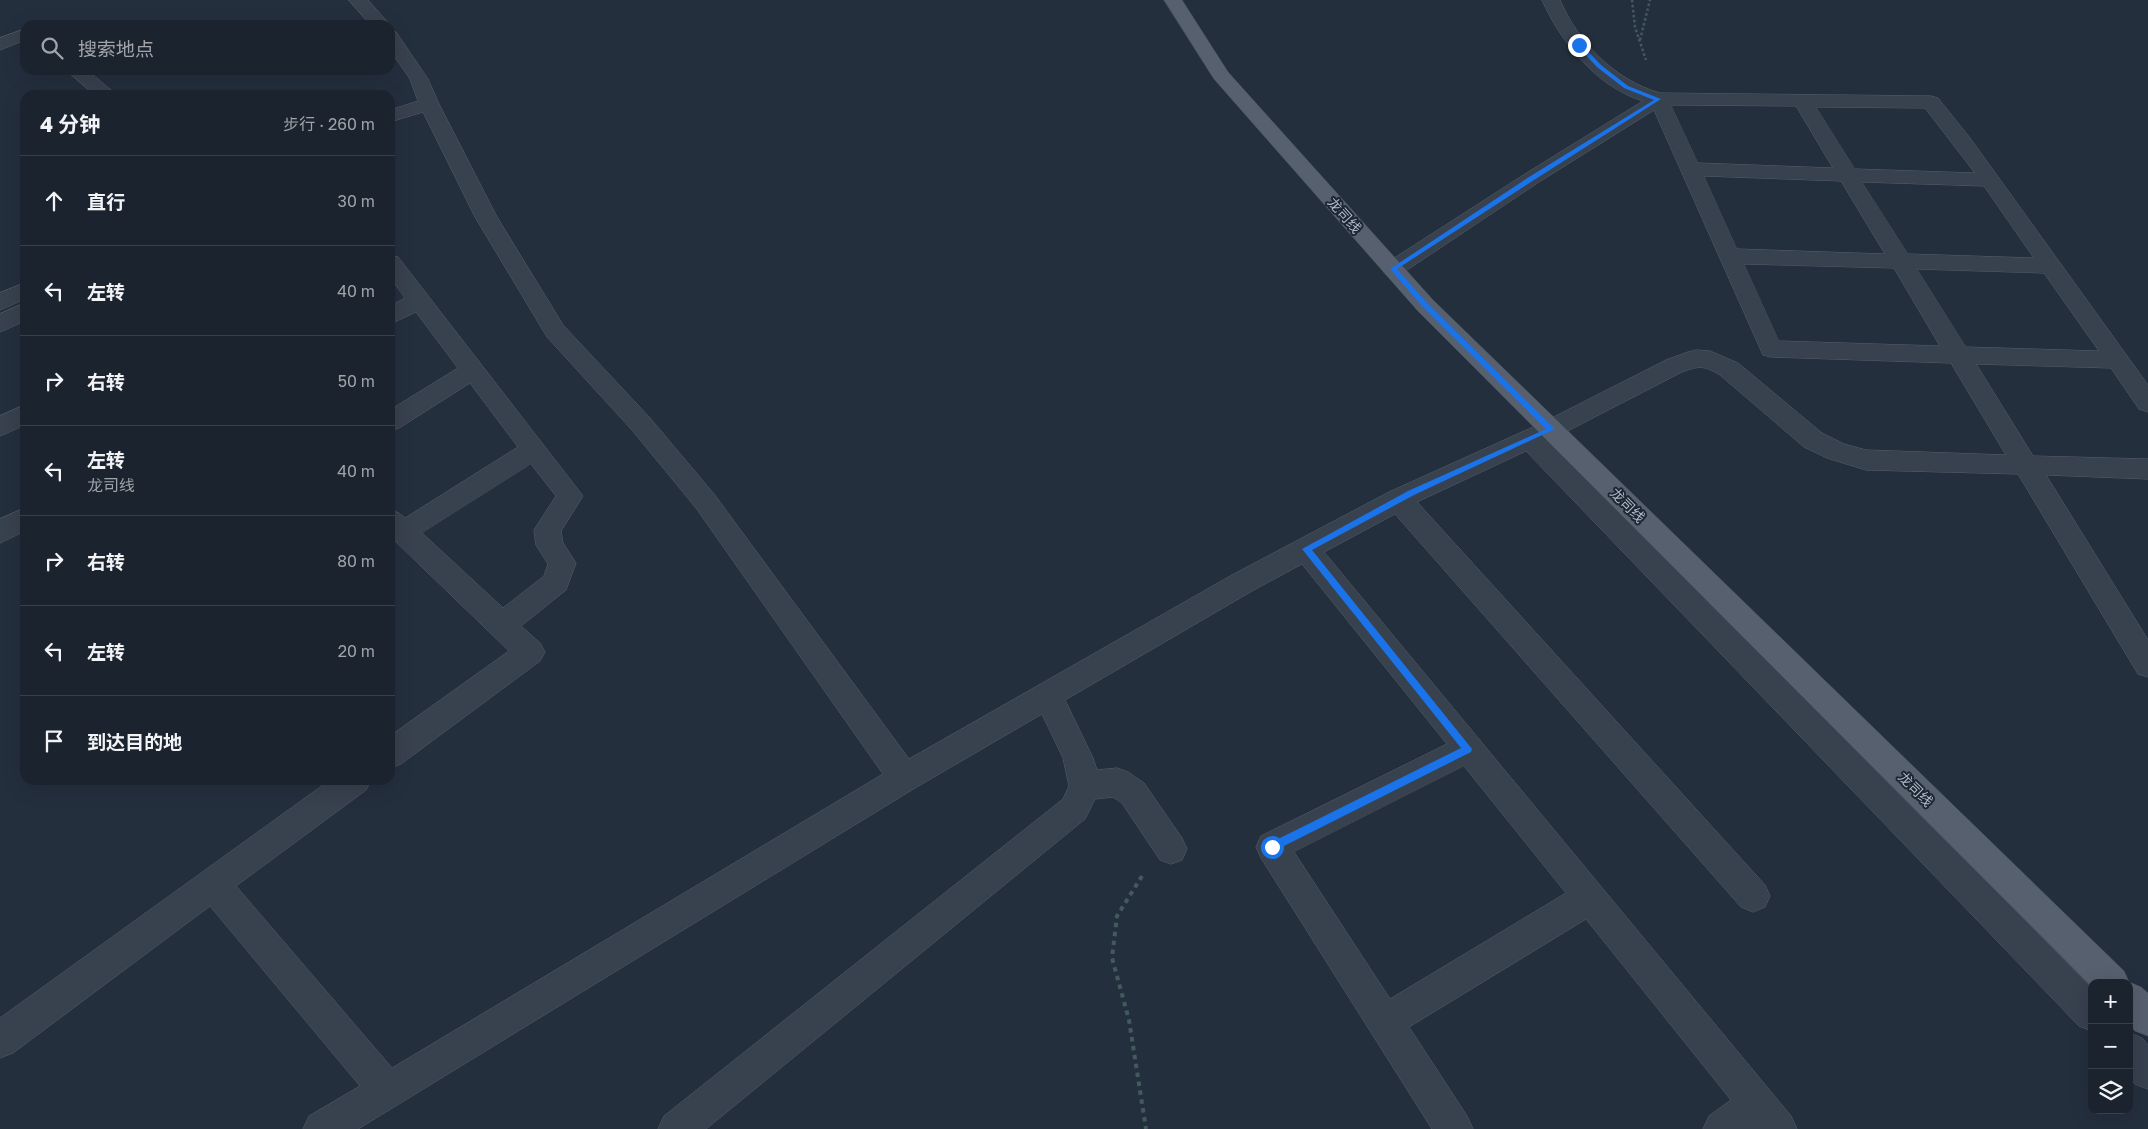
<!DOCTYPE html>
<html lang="zh">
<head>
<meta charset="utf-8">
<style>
	:root { --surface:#1b232e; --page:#282f3a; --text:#f1f3f6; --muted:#a0a4aa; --line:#39404a }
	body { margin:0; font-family:"Golos Text","Noto Sans SC",sans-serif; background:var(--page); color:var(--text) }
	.controls { position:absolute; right:15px; bottom:15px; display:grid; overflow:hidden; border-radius:10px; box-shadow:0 5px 20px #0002 }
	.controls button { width:45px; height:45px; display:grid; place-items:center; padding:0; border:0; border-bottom:1px solid var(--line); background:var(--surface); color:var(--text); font:25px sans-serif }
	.stop { position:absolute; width:15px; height:15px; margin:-11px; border:4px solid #1a73e8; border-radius:50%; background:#fff }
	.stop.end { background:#1a73e8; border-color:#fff; box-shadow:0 1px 5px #0008 }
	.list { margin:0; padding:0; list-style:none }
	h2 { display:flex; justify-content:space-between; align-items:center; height:65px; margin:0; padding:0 20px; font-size:21px }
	h2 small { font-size:16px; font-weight:400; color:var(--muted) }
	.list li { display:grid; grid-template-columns:32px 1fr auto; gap:15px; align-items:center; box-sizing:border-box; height:90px; padding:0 20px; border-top:1px solid var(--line) }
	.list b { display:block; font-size:19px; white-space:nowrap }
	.list p { margin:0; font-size:16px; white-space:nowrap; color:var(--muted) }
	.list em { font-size:16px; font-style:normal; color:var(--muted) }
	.icon { flex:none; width:28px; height:28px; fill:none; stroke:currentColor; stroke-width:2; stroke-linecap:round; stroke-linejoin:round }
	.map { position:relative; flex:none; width:2148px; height:1129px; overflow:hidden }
	.search { position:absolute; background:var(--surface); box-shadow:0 5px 20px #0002; left:20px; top:20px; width:375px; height:55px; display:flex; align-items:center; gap:12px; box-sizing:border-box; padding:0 18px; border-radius:15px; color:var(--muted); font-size:19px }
	.panel { position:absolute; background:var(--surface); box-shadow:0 5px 20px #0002; left:20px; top:90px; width:375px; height:695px; border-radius:15px }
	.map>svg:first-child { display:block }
</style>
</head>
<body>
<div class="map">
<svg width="2148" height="1129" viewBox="0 0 2148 1129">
	<rect width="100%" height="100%" fill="#242f3e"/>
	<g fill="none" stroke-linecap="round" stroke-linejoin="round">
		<g stroke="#565f6c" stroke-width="1">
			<g id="minor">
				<polygon points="349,0 368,0 390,25 371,25"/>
				<path d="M 1542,0 L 1560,0 C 1578,42 1614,80 1660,93 L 1931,96 L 1938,98 L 1970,138 L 2148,385 L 2148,412 L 2139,409 L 2111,368 L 1976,364 L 2033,456 L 2148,459 L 2148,479 L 2046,475 L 2148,640 L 2148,677 L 2138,674 L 2018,474 L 1866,470 L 1827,458 L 1804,447 L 1720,375 C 1704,366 1701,365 1682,372 L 1548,441 L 2092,988 L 2092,1031 L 2079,1026 L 1526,451 L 1417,502 L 1765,885 L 1770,896 L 1765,907 L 1753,912 L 1741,907 L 1395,514 L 1324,552 L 1791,1116 L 1797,1129 L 1703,1129 L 1709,1116 L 1731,1100 L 1586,919 L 1409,1027 L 1467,1116 L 1473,1129 L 1432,1129 L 1261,858 L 1256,847 L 1261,836 L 1447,744 L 1302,564 L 1252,591 L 1065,700 L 1093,758 L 1097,770 L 1117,768 L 1128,772 L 1144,783 L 1182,838 L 1187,849 L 1182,860 L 1171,864 L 1160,860 L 1122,803 L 1113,797 L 1095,799 L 1085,819 L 706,1129 L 658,1129 L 664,1116 L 1063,799 L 1069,786 L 1063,758 L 1042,714 L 915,788 L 358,1129 L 303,1129 L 309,1116 L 360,1086 L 210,906 L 13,1053 L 0,1058 L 0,1018 L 330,780 L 371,780 L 366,790 L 236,886 L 392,1068 L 883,774 L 696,508 L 632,430 L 547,337 L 475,217 L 423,112 L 390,122 L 390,110 L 418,101 L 410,79 L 390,50 L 390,31 L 396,32 L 428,79 L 439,104 L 497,217 L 563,325 L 650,418 L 714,494 L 909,759 L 1232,575 L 1389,492 L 1542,423 L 1666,360 L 1688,352 L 1696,350 L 1710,351 L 1738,363 L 1822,433 L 1844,444 L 1866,450 L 2006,455 L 1951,363 L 1771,357 L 1763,355 L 1654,110 L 1539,182 L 1401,274 L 1393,276 L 1385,274 L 1382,269 L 1385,264 L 1525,174 L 1643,101 C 1597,87 1561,43 1542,0 ZM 1671,105 L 1796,106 L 1833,168 L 1698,163 ZM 1816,107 L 1925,108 L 1975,173 L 1855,169 ZM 1704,176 L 1841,181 L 1885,254 L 1737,249 ZM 1862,182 L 1984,186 L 2034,258 L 1908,254 ZM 1744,264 L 1894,268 L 1940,346 L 1779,341 ZM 1917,269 L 2044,273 L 2099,351 L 1966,347 ZM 1464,766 L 1566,893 L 1390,999 L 1294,852 Z"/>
				<polygon points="25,29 25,40 0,50 0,38"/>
				<polygon points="66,70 87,70 117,95 95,95"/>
				<path d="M 390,255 L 398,257 L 583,496 L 561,531 L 563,543 L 576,563 L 566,590 L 521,626 L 540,643 L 545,652 L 540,661 L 401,764 L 390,768 L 390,736 L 509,651 L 390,536 L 390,510 L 399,513 L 405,518 L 518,447 L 470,383 L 399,428 L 390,431 L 390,410 L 458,368 L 416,312 L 390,324 L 390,306 L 405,298 L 390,277 ZM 531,464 L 556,496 L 534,530 L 536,545 L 548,564 L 544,576 L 503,608 L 422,533 Z"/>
				<polygon points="25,283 25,299 0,310 0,293"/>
				<polygon points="25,303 25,321 0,332 0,314"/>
				<polygon points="25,405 25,425 0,436 0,416"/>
				<polygon points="25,508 25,531 0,543 0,519"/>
				<polygon points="2129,1033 2142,1038 2148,1045 2148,1089 2135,1084 2129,1078"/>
			</g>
		</g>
		<g stroke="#414a57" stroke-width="1">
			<polygon id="major" points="1164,0 1182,0 1228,72 1433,300 2124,971 2129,982 2141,987 2148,993 2148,1036 2135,1031 2129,1024 2129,983 2092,983 2092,987 1417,310 1214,79"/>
		</g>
		<g stroke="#44595c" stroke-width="2.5" stroke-dasharray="2.5 2.5" stroke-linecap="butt">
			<polyline points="1632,0 1635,27 1646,60"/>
			<polyline points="1640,40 1650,0"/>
		</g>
		<polyline stroke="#44595c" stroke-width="4" stroke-dasharray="4.5 4.5" stroke-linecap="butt" points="1142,876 1117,916 1112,958 1129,1020 1146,1129"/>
		<use href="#minor" fill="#38414e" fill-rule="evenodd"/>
		<use href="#major" fill="#56606e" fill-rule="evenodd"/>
	</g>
	<polygon fill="#1a73e8" points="1577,44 1581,44 1601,65 1628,86 1661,99 1534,180 1397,269 1427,303 1555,429 1414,495 1312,550 1472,749 1471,752 1272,852 1268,851 1268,844 1461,748 1302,549 1408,491 1546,429 1422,306 1390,269 1529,177 1654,100 1624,88 1597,67 1577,46"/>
	<g text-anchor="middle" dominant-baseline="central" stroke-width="4" stroke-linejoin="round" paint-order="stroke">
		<g font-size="14" fill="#b4bcc9" stroke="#1d2633">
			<text transform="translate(1345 215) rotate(48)">龙司线</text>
			<text transform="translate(1628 505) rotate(45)">龙司线</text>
			<text transform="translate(1916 789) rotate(45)">龙司线</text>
		</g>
	</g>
</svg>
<div class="controls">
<button>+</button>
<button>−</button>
<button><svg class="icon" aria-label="layers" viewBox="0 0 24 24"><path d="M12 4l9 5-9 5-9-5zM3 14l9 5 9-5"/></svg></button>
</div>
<div class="stop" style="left:1272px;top:847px"></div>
<div class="stop end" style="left:1579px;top:45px"></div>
<div class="search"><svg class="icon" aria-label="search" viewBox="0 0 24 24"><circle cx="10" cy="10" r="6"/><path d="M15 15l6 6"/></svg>搜索地点</div>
<section class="panel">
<h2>4 分钟<small>步行 · 260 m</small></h2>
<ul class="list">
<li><svg class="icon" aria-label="ahead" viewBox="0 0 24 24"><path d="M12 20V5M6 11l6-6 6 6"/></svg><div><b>直行</b></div><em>30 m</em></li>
<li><svg class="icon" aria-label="left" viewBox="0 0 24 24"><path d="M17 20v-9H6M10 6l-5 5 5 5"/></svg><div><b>左转</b></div><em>40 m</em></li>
<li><svg class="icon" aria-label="right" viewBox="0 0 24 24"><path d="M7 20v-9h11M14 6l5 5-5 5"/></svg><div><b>右转</b></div><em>50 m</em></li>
<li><svg class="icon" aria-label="left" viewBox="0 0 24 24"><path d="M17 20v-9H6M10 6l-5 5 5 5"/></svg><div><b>左转</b><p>龙司线</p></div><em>40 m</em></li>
<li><svg class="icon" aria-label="right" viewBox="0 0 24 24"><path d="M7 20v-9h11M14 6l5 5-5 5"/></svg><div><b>右转</b></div><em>80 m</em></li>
<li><svg class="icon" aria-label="left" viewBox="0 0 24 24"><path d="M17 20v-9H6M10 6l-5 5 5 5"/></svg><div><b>左转</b></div><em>20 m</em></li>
<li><svg class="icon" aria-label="arrive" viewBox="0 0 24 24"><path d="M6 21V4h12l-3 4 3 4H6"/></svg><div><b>到达目的地</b></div></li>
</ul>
</section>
</div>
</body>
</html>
